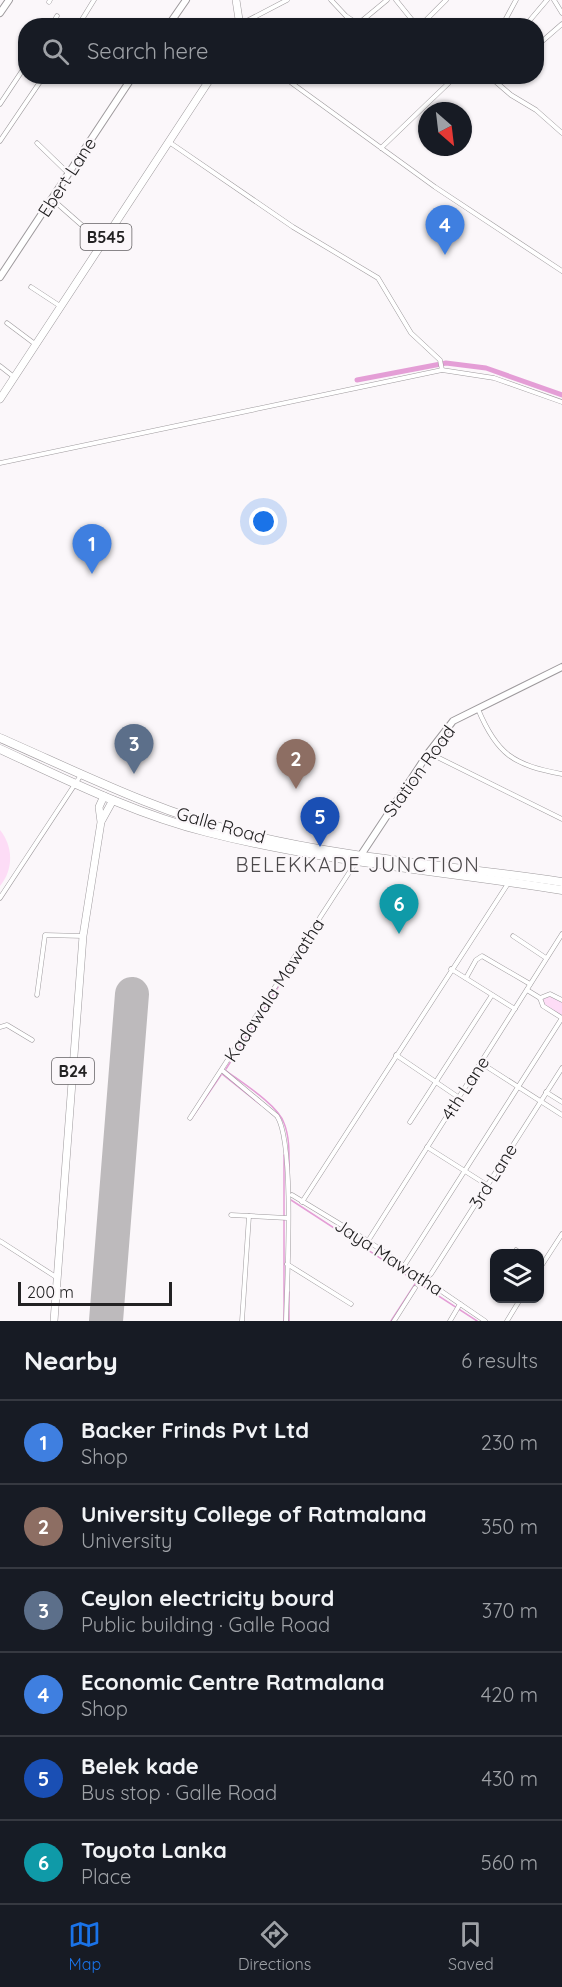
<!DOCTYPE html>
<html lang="en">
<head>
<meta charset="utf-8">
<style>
	:root { --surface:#171b24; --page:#20242c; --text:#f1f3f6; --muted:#9ea1a6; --line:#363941; --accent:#1a73e8 }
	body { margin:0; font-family:Quicksand,sans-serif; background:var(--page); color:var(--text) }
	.controls { position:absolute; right:18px; bottom:18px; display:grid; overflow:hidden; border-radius:12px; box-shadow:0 2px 4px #0004 }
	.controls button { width:54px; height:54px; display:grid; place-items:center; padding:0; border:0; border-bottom:2px solid var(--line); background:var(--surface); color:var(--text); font:30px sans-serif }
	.compass { position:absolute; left:418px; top:102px; width:54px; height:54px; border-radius:50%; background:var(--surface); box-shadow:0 2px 4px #0004; rotate:152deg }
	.scale { position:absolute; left:18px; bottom:15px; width:154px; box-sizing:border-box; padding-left:6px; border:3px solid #232223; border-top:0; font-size:16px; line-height:21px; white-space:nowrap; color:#232223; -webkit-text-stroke:4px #fbf7fa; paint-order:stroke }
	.you { position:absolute; left:264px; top:522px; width:21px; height:21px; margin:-15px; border:4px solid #fff; border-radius:50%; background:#1a73e8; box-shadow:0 0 0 9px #1a73e833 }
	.badge { display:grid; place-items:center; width:39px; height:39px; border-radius:50%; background:var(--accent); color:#fff; font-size:20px; font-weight:700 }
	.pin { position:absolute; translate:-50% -50px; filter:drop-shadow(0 2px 3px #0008) }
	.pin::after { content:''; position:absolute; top:32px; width:21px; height:18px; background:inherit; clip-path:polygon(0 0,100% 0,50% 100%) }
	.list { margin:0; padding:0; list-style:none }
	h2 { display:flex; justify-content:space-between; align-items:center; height:78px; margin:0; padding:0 24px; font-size:26px }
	h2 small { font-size:20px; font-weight:400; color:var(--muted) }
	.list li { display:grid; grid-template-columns:39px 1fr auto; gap:18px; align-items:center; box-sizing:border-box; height:84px; padding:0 24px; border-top:2px solid var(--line) }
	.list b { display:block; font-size:22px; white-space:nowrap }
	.list p { margin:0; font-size:20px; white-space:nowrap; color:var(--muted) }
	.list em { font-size:20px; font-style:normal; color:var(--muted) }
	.icon { flex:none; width:33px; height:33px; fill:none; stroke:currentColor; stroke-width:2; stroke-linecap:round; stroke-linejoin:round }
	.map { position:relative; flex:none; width:562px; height:1321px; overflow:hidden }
	.search { position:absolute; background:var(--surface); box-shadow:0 2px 4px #0004; left:18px; right:18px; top:18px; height:66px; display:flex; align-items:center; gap:15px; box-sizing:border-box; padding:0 21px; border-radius:24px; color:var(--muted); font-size:22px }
	.sheet { height:582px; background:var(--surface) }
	nav { display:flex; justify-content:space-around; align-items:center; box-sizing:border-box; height:84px; border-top:2px solid var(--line); background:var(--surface); font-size:16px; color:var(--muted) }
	nav a { display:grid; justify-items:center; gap:3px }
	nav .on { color:var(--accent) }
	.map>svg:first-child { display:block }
</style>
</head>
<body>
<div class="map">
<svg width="562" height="1321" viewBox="0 0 562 1321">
	<rect width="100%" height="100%" fill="#fbf7fa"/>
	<g fill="#fddcf6">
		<path d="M 0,830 C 13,846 14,869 0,886 Z"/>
		<polygon points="547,995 562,1002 562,1016 544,1005 541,998"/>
	</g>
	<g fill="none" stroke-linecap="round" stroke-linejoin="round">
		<g stroke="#e49ed6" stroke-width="1.5">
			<polyline points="270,1000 303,947"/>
			<polyline points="226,1069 267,1004"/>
			<path d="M 225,1070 C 241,1082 278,1105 284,1123 C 290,1138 289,1155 289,1170"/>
			<polyline points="222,1074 261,1105"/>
			<polyline points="191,1119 221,1075"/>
			<polyline points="291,1200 477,1321"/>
			<polyline points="284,1321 284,1155"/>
			<polyline points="289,1321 289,1292"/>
			<polyline points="391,1321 415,1284"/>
		</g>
		<polyline stroke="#e49ed6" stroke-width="5" points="357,380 446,363 486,368 562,395"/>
		<polyline stroke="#bdbabc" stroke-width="34" points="106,1321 132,994"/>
		<g stroke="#9e9a9d" stroke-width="5">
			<g id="street">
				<polyline points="331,0 346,16 358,24 387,0"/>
				<polyline points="396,0 417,26"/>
				<polyline points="554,0 562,13"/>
				<polyline points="49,2 50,0"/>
				<polyline points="241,24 287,0"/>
				<polyline points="51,26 57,16"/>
				<polyline points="78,26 94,0"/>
				<polyline points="420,26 446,0"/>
				<polyline points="502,26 516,0"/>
				<polyline points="525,26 547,0"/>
				<polyline points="536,41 539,44 562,24"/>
				<polyline points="282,76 435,187 562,271"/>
				<polyline points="489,76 511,95 536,110 562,133"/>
				<polyline points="0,104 26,65"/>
				<polyline points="0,141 44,76"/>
				<polyline points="169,142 293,227 378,278 411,333 440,360 442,370"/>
				<polyline points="37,143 68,173"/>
				<polyline points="381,148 456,76"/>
				<polyline points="52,199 102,243"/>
				<polyline points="31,287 60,306"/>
				<polyline points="7,323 35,344"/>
				<polyline points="0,366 14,377"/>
				<polyline points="0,463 442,370 494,378 562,402"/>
				<path d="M 478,709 C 497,755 514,765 562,774"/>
				<polyline points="429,753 562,819"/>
				<polyline points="0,898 81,775"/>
				<polyline points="513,936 546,958"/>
				<polyline points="451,969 515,1009"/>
				<polyline points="466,978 476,960 482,956 530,984"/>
				<polyline points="527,990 540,998 543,1006 562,1018"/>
				<polyline points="37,995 45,935 83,936"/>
				<polyline points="540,998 550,994 562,1000"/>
				<polyline points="0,1027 7,1025 32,1040"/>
				<polyline points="396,1055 458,1097"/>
				<polyline points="481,1063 562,1115"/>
				<path d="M 223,1071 L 277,1116 C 295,1144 287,1280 286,1321"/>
				<polyline points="546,1092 562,1102"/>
				<polyline points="190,1118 356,862"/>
				<polyline points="410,1122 492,995"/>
				<polyline points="427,1147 487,1185"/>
				<polyline points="292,1195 368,1241 485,1321"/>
				<polyline points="302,1202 509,882"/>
				<polyline points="231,1215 287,1218"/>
				<polyline points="0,1241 56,1277"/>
				<polyline points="368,1241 562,934"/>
				<polyline points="516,1250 521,1254"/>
				<polyline points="287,1264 351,1304"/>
				<polyline points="404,1266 562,1018"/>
				<polyline points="540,1268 562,1234"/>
				<polyline points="421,1282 431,1274 562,1068"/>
				<polyline points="242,1321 249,1216"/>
				<polyline points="394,1321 415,1288"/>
				<polyline points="450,1321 460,1304"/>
				<polyline points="507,1321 521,1298"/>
			</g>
		</g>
		<g stroke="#9e9a9d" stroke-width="8">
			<g id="secondary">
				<polyline points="0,13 9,0"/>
				<polyline points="168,26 186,0"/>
				<polyline points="0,277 133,76"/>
				<polyline points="359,858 429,752 453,721 562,667"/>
			</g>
		</g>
		<g stroke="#9e9a9d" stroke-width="8">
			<g id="primary">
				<polyline points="236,0 240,26"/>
				<polyline points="0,399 212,76"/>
				<polyline points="102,820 113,800"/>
				<polyline points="54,1321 83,936 101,822 99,807 104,796"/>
			</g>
		</g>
		<g stroke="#9e9a9d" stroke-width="9">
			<g id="highway">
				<path d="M 0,738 C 80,773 157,812 242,833 C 344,859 457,866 562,882"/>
				<path d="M 0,749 C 67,780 135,814 207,832 C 323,862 444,871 562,890"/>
			</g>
		</g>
		<use href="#street" stroke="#fff" stroke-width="4"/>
		<use href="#secondary" stroke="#fff" stroke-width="6"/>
		<use href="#primary" stroke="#fff" stroke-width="7"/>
		<use href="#highway" stroke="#fff" stroke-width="8"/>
	</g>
	<g text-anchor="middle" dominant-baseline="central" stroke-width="4.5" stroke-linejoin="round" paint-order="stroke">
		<g fill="#fbf7fa" stroke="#646264" stroke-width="1.5">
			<rect x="80.5" y="224" width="51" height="26" rx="4.5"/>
			<rect x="52" y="1058" width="42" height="26" rx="4.5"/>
		</g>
		<g font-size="16" font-weight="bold" fill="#232223">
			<text x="106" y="237">B545</text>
			<text x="73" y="1071">B24</text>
		</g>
		<g font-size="18" fill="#232223" stroke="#fbf7fa">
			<text transform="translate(67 177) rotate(-57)">Ebert Lane</text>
			<text transform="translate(419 771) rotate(-54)">Station Road</text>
			<text transform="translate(221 825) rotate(16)">Galle Road</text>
			<text transform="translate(274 990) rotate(-57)">Kadawala Mawatha</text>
			<text transform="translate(465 1088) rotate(-57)">4th Lane</text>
			<text transform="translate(493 1176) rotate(-58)">3rd Lane</text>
			<text transform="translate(389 1257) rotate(33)">Jaya Mawatha</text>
		</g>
		<g font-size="20" letter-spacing="1.5" fill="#4c494b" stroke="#fbf7fa">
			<text x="358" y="864">BELEKKADE JUNCTION</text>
		</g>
	</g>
</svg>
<div class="controls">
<button><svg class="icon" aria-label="layers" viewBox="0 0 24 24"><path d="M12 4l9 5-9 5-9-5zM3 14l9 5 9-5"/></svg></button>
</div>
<svg class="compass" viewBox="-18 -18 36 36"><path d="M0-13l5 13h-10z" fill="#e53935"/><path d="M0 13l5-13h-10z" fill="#9ea1a6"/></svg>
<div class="scale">200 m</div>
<div class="you"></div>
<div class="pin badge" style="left:92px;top:574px;background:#3f7fe0">1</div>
<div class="pin badge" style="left:296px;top:789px;background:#8d6e63">2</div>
<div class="pin badge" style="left:134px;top:774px;background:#5c6f8a">3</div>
<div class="pin badge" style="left:445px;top:255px;background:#3f7fe0">4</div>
<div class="pin badge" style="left:320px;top:847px;background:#1a4fb4">5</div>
<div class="pin badge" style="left:399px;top:934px;background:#0f9aa8">6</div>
<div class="search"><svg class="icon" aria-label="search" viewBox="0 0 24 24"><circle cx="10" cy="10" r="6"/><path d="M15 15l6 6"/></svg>Search here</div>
</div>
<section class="sheet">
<h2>Nearby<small>6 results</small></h2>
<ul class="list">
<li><span class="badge" style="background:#3f7fe0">1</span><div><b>Backer Frinds Pvt Ltd</b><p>Shop</p></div><em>230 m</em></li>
<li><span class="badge" style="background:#8d6e63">2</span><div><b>University College of Ratmalana</b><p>University</p></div><em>350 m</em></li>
<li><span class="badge" style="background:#5c6f8a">3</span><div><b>Ceylon electricity bourd</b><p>Public building · Galle Road</p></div><em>370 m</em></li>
<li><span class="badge" style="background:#3f7fe0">4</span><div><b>Economic Centre Ratmalana</b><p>Shop</p></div><em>420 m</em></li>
<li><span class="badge" style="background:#1a4fb4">5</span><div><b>Belek kade</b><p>Bus stop · Galle Road</p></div><em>430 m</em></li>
<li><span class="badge" style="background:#0f9aa8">6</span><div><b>Toyota Lanka</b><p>Place</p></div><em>560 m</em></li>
</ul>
</section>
<nav>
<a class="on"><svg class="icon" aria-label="map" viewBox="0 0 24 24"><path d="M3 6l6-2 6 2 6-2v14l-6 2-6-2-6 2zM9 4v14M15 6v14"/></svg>Map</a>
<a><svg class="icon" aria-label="directions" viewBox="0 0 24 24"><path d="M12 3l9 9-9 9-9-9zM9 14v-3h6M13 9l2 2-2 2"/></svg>Directions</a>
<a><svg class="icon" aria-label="saved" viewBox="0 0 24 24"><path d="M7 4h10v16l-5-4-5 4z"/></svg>Saved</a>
</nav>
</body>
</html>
